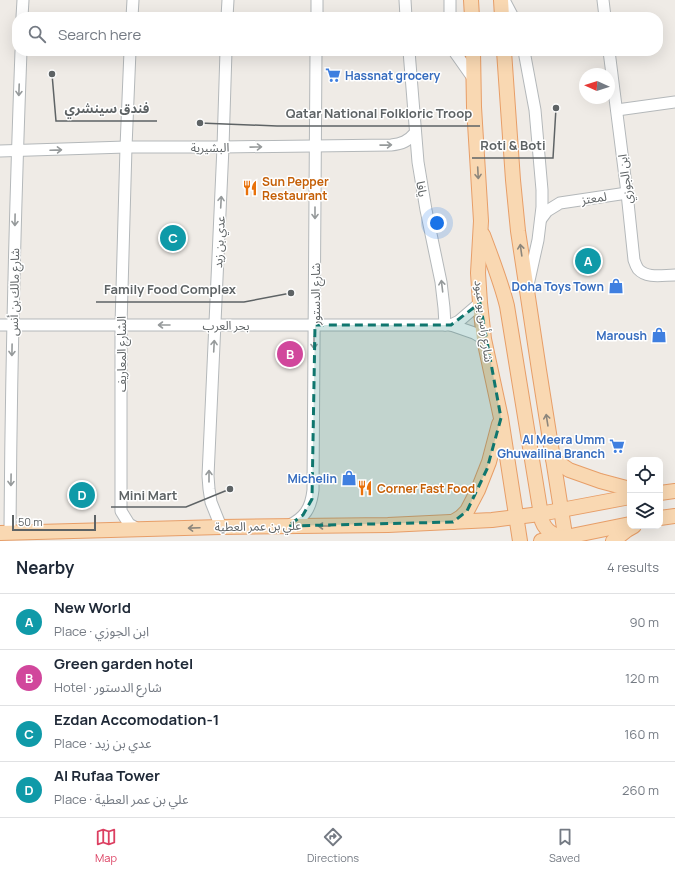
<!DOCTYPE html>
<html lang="en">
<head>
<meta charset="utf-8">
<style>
	:root { --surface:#fff; --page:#f2f2f3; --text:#1f2937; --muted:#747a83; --line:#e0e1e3; --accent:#dc3f61 }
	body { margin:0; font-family:Manrope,"Noto Sans Arabic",sans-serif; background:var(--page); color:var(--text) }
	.controls { position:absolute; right:12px; bottom:12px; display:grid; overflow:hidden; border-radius:8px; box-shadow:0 4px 16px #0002 }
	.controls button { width:36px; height:36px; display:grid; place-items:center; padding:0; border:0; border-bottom:1px solid var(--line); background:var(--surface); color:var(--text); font:20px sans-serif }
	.compass { position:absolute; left:579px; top:68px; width:36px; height:36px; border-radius:50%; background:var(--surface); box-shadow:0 4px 16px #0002; rotate:273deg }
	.scale { position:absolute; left:12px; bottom:10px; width:84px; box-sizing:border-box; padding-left:4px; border:2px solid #5e6365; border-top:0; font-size:11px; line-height:14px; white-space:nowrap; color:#5e6365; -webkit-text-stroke:3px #fff; paint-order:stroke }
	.you { position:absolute; left:437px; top:223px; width:14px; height:14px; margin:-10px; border:3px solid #fff; border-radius:50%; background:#1a73e8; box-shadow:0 0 0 6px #1a73e833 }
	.badge { display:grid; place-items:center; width:26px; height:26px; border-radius:50%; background:var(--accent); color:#fff; font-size:13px; font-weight:700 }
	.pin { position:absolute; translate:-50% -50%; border:2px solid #fff; box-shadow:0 1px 4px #0006 }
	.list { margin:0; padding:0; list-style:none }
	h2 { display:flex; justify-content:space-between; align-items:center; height:52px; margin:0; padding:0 16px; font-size:17px }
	h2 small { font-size:13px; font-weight:400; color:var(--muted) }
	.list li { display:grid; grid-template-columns:26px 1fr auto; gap:12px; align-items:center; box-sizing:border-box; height:56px; padding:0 16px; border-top:1px solid var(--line) }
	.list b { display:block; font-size:15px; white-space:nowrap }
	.list p { margin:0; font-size:13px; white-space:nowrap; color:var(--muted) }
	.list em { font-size:13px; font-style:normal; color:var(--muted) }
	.icon { flex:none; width:22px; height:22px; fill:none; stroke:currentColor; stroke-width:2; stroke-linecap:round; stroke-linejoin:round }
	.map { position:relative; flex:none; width:675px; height:541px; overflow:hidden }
	.search { position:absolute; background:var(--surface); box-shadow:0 4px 16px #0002; left:12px; right:12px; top:12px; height:44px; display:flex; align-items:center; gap:10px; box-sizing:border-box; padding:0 14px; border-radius:16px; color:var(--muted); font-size:15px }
	.sheet { height:276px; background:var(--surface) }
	nav { display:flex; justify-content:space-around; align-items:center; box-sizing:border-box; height:56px; border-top:1px solid var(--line); background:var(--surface); font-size:11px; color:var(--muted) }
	nav a { display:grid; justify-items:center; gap:2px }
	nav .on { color:var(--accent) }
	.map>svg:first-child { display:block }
</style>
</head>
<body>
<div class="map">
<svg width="675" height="541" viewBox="0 0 675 541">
	<rect width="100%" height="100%" fill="#efebe6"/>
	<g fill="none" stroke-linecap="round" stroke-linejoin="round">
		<g stroke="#b4b8ba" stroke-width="13">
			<g id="minor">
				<polyline points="405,0 406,17"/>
				<polyline points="504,0 513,17"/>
				<polyline points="603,0 605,17"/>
				<polyline points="22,17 23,0"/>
				<polyline points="132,17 133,0"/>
				<polyline points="227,17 228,0"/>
				<polyline points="317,17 317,0"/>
				<polyline points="450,17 450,0"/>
				<polyline points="130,51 126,147 121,325 121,511 129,524 138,529"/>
				<polyline points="409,51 418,162 426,210 441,282 444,308 445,325"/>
				<polyline points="454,51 473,78"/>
				<polyline points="524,51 535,110 542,190 542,207 538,240 528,285"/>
				<path d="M 609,51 L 627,193 L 634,260 C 635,263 636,266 638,269 C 647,279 663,275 675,275"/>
				<polyline points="617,110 675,102"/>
				<path d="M 0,151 L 126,147 L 223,147 L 391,145 C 402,144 408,141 415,133"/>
				<polyline points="541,219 547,211 560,203 627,193"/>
				<polyline points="0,325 451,325 474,333 484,339"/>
				<polyline points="451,325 459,321 480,303"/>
				<path d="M 288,526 C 305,518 311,508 313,490 L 316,51"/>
				<polyline points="221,527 211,502 209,489 208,476 223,147 226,51"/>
				<path d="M 10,533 C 11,372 15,212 21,51"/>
			</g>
		</g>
		<g stroke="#e79e68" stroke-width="16">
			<g id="major">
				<polyline points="471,0 472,17"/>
				<polyline points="501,0 502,17"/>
				<polyline points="473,51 474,107 481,221 478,273 480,303 484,339 501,418 520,541"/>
				<polyline points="504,51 513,180 518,231 539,370 566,541"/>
				<path d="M 483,235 C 492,259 501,282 507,306 L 542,521 C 546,532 554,536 566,537"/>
				<polyline points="553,459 569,470 600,481 630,489"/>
				<polyline points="660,493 675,491"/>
				<polyline points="660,518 675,516"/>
				<polyline points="453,522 461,517 467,511 478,490 489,462 499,424"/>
				<polyline points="0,533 221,527 388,525 492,520 540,514 630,497"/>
				<polyline points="541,541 566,537 630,524"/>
				<polyline points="613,541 627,530 634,526"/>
			</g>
		</g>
		<use href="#minor" stroke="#fff" stroke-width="11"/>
		<use href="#major" stroke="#f9d8b2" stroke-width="14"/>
	</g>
	<defs><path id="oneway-shaft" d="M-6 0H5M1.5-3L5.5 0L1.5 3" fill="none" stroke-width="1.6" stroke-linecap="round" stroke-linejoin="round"/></defs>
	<g stroke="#969a9b">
		<use href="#oneway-shaft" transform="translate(19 90) rotate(92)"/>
		<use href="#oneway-shaft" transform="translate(386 145) rotate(-1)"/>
		<use href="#oneway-shaft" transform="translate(256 147) rotate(-1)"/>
		<use href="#oneway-shaft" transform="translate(56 150) rotate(-2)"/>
		<use href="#oneway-shaft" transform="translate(221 202) rotate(-87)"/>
		<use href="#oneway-shaft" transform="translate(315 213) rotate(90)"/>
		<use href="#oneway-shaft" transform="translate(15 220) rotate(91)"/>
		<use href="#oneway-shaft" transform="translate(442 286) rotate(-97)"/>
		<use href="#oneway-shaft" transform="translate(164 325) rotate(180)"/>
		<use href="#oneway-shaft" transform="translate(314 343) rotate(90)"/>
		<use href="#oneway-shaft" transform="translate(214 346) rotate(-87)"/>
		<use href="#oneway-shaft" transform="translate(12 350) rotate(91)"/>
		<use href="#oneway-shaft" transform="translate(209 476) rotate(-90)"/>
		<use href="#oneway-shaft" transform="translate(11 480) rotate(91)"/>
	</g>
	<g stroke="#8c867c">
		<use href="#oneway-shaft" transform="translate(478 173) rotate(87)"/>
		<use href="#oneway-shaft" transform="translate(521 250) rotate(-98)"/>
		<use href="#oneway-shaft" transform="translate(547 420) rotate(-99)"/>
		<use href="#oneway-shaft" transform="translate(324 526) rotate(180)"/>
		<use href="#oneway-shaft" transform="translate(194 528) rotate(178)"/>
	</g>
	<path fill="#0f766e" fill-opacity="0.2" stroke="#0f766e" stroke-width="3" stroke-dasharray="8 5" stroke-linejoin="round" d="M 480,303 L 501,418 L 487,469 L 467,511 L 453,522 L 288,526 L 303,515 L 312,499 L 315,325 L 451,325 Z"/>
	<defs>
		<g id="supermarket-bare" transform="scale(1.2)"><path d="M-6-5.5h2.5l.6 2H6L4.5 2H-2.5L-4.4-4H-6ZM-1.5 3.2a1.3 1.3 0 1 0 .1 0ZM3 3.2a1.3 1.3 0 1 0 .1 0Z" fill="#3f7fe0" stroke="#fff" stroke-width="2.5" paint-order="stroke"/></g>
		<g id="restaurant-bare" transform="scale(1.2)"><path d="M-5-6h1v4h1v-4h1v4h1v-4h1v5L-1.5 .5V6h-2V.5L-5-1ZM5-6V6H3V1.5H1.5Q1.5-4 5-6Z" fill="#e8710a" stroke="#fff" stroke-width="2.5" paint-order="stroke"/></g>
		<g id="shop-bare" transform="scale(1.2)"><path d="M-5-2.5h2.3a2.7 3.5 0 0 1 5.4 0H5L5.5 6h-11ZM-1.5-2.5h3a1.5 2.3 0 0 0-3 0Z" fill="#3f7fe0" stroke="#fff" stroke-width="2.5" paint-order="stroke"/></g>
	</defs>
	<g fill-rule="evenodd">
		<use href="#supermarket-bare" x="333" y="75"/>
		<use href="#restaurant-bare" x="250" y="188"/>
		<use href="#shop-bare" x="616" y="286"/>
		<use href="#shop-bare" x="659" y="335"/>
		<use href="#supermarket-bare" x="617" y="446"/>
		<use href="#shop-bare" x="349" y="478"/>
		<use href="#restaurant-bare" x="365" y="488"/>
	</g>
	<g text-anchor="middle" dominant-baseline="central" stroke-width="3" stroke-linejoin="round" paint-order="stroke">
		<g font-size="12" font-weight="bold" fill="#366cbe" stroke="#fff" text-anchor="end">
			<text x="345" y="75" text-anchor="start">Hassnat grocery</text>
			<text x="604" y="286">Doha Toys Town</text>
			<text x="647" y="335">Maroush</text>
			<text x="605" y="439">Al Meera Umm<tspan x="605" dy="14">Ghuwailina Branch</tspan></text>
			<text x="337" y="478">Michelin</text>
		</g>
		<g font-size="12" fill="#5e6365" stroke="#fff">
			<text x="210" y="147">البشيرية</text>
			<text transform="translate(625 179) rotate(-97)">ابن الجوزي</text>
			<text transform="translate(422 189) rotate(81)">يافا</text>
			<text transform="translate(594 198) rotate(-9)">لمعتز</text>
			<text transform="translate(219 242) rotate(-87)">عدي بن زيد</text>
			<text transform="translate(14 292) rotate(-89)">شارع مالك بن أنس</text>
			<text transform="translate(315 294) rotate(-90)">شارع الدستور</text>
			<text transform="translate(484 321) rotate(83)">شارع رأس بو عبود</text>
			<text x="226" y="325">بحر العرب</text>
			<text transform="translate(121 354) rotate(-90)">الشارع المعاريف</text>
			<text transform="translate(258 526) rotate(-1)">علي بن عمر العطية</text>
		</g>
		<g font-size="12" font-weight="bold" fill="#c56008" stroke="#fff" text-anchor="start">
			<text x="262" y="181">Sun Pepper<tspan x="262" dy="14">Restaurant</tspan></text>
			<text x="377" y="488">Corner Fast Food</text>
		</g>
	</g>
	<path fill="none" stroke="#5e6365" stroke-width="1.5" d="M52 74L56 121H157M200 123L277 126H480M556 108L553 158H472M291 293L244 302H96M230 489L186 507H111"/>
	<g fill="#5e6365" stroke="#fff" stroke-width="1.5">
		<circle cx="52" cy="74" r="4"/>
		<circle cx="200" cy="123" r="4"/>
		<circle cx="556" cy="108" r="4"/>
		<circle cx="291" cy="293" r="4"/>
		<circle cx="230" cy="489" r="4"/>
	</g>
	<g font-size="13" text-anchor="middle" font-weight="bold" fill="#5e6365" stroke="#fff" stroke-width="3" stroke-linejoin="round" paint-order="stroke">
		<text x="107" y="113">فندق سينشري</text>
		<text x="379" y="118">Qatar National Folkloric Troop</text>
		<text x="513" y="150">Roti &amp; Boti</text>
		<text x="170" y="294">Family Food Complex</text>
		<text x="148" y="500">Mini Mart</text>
	</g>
</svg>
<div class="controls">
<button><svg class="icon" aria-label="locate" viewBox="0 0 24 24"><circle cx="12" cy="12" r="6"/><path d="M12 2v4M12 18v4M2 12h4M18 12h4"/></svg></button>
<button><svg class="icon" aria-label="layers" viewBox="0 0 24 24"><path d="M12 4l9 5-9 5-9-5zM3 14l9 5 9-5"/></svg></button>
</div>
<svg class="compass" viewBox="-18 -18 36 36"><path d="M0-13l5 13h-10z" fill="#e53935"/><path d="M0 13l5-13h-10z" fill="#747a83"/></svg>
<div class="scale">50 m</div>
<div class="you"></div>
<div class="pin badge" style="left:588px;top:261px;background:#0f9aa8">A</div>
<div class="pin badge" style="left:290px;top:354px;background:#d1479c">B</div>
<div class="pin badge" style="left:173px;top:238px;background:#0f9aa8">C</div>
<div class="pin badge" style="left:82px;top:495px;background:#0f9aa8">D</div>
<div class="search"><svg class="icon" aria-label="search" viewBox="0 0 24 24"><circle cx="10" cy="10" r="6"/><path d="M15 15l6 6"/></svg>Search here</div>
</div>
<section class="sheet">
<h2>Nearby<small>4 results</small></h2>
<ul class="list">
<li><span class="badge" style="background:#0f9aa8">A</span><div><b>New World</b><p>Place · ابن الجوزي</p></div><em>90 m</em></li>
<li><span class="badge" style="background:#d1479c">B</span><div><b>Green garden hotel</b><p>Hotel · شارع الدستور</p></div><em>120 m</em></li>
<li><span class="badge" style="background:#0f9aa8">C</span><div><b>Ezdan Accomodation-1</b><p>Place · عدي بن زيد</p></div><em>160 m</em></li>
<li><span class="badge" style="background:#0f9aa8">D</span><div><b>Al Rufaa Tower</b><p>Place · علي بن عمر العطية</p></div><em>260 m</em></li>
</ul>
</section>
<nav>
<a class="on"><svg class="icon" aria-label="map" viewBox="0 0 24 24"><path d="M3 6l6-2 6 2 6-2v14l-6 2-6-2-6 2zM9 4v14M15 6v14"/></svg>Map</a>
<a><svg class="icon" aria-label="directions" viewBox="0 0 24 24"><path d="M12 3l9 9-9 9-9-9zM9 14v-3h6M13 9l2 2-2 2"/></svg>Directions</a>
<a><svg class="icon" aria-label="saved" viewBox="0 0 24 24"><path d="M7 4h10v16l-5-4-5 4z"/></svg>Saved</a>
</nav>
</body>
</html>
